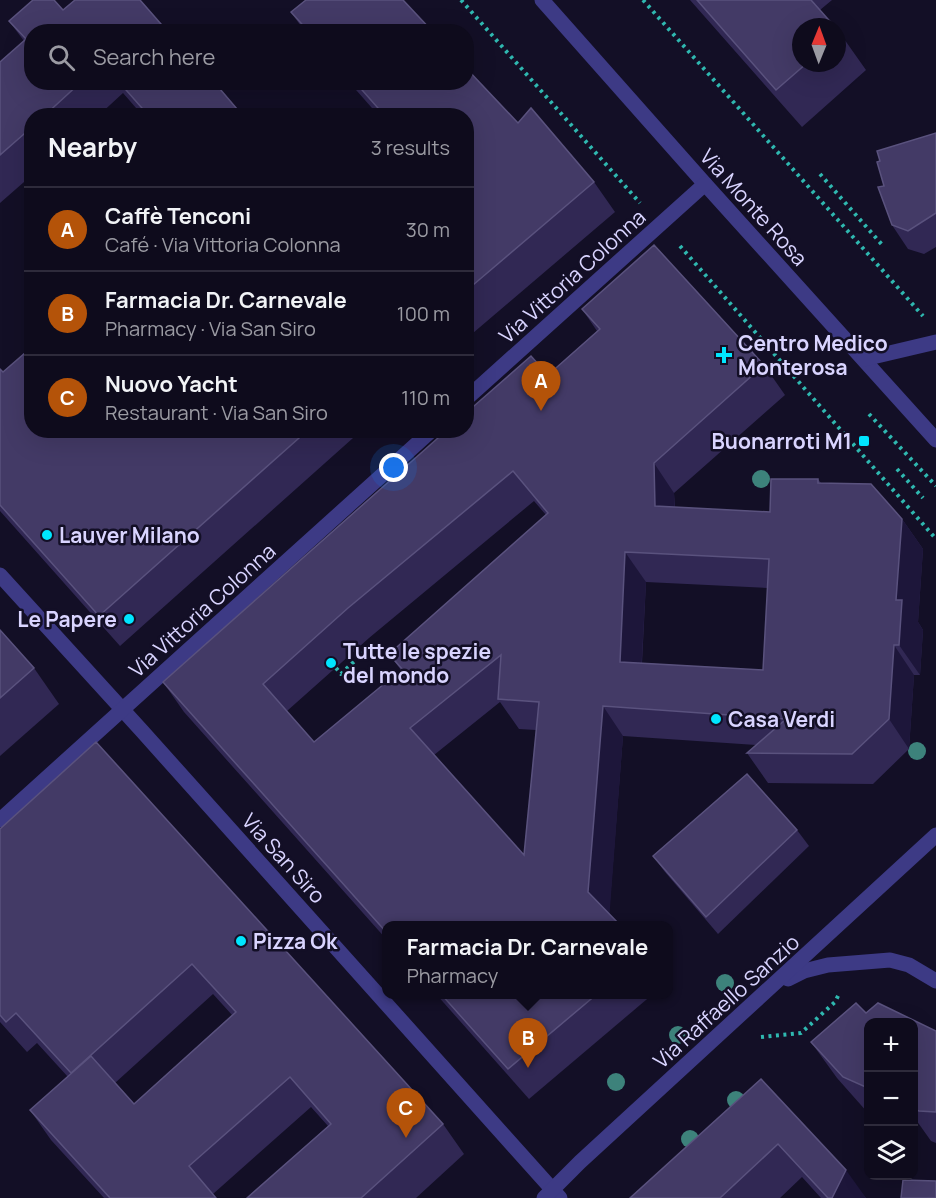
<!DOCTYPE html>
<html lang="en">
<head>
<meta charset="utf-8">
<style>
	:root { --surface:#0e0b1c; --page:#1c1929; --text:#f1f3f6; --muted:#9b9ba3; --line:#2e2b3b; --accent:#b45309 }
	body { margin:0; font-family:Manrope,sans-serif; background:var(--page); color:var(--text) }
	.controls { position:absolute; right:18px; bottom:18px; display:grid; overflow:hidden; border-radius:12px; box-shadow:0 6px 24px #0002 }
	.controls button { width:54px; height:54px; display:grid; place-items:center; padding:0; border:0; border-bottom:2px solid var(--line); background:var(--surface); color:var(--text); font:30px sans-serif }
	.compass { position:absolute; left:792px; top:18px; width:54px; height:54px; border-radius:50%; background:var(--surface); box-shadow:0 6px 24px #0002; rotate:1deg }
	.you { position:absolute; left:394px; top:468px; width:21px; height:21px; margin:-15px; border:4px solid #fff; border-radius:50%; background:#1a73e8; box-shadow:0 0 0 9px #1a73e833 }
	.badge { display:grid; place-items:center; width:39px; height:39px; border-radius:50%; background:var(--accent); color:#fff; font-size:20px; font-weight:700 }
	.pin { position:absolute; translate:-50% -50px; filter:drop-shadow(0 2px 3px #0008) }
	.pin::after { content:''; position:absolute; top:32px; width:21px; height:18px; background:inherit; clip-path:polygon(0 0,100% 0,50% 100%) }
	.popup { position:absolute; left:382px; top:921px; width:291px; height:78px; box-sizing:border-box; display:grid; place-content:center; border-radius:12px; background:var(--surface); filter:drop-shadow(0 2px 4px #0005); font-size:20px; white-space:nowrap; color:var(--muted) }
	.popup b { font-size:22px; color:var(--text) }
	.popup::after { content:''; position:absolute; left:50%; top:100%; margin-left:-12px; border:12px solid transparent; border-top-color:var(--surface) }
	.list { margin:0; padding:0; list-style:none }
	h2 { display:flex; justify-content:space-between; align-items:center; height:78px; margin:0; padding:0 24px; font-size:26px }
	h2 small { font-size:20px; font-weight:400; color:var(--muted) }
	.list li { display:grid; grid-template-columns:39px 1fr auto; gap:18px; align-items:center; box-sizing:border-box; height:84px; padding:0 24px; border-top:2px solid var(--line) }
	.list b { display:block; font-size:22px; white-space:nowrap }
	.list p { margin:0; font-size:20px; white-space:nowrap; color:var(--muted) }
	.list em { font-size:20px; font-style:normal; color:var(--muted) }
	.icon { flex:none; width:33px; height:33px; fill:none; stroke:currentColor; stroke-width:2; stroke-linecap:round; stroke-linejoin:round }
	.map { position:relative; flex:none; width:936px; height:1198px; overflow:hidden }
	.search { position:absolute; background:var(--surface); box-shadow:0 6px 24px #0002; left:24px; top:24px; width:450px; height:66px; display:flex; align-items:center; gap:15px; box-sizing:border-box; padding:0 21px; border-radius:24px; color:var(--muted); font-size:22px }
	.panel { position:absolute; background:var(--surface); box-shadow:0 6px 24px #0002; left:24px; top:108px; width:450px; height:330px; border-radius:24px }
	.map>svg:first-child { display:block }
</style>
</head>
<body>
<div class="map">
<svg width="936" height="1198" viewBox="0 0 936 1198">
	<rect width="100%" height="100%" fill="#130f26"/>
	<g fill="none" stroke-linecap="round" stroke-linejoin="round">
		<g stroke="#2fb8b0" stroke-width="4" stroke-dasharray="3 4.5" stroke-linecap="butt">
			<polyline points="461,0 640,203"/>
			<polyline points="643,0 923,316"/>
			<polyline points="820,174 884,247"/>
			<polyline points="680,246 936,539"/>
			<polyline points="869,414 936,486"/>
			<polyline points="897,469 923,498"/>
			<polyline points="336,668 341,674 363,653"/>
			<polyline points="761,1037 801,1033 835,1002 840,992"/>
		</g>
		<g stroke="#3d3a85" stroke-width="15">
			<polyline points="542,0 705,184 936,440"/>
			<polyline points="864,359 936,342"/>
			<polyline points="466,399 705,184"/>
			<polyline points="0,575 142,731 560,1198"/>
			<polyline points="0,820 432,430"/>
			<polyline points="788,979 804,971 828,965 890,960 909,965 936,981"/>
			<polyline points="544,1198 580,1162 936,835"/>
		</g>
	</g>
	<g fill="#3d827b">
		<circle cx="761" cy="479" r="9"/>
		<circle cx="917" cy="751" r="9"/>
		<circle cx="725" cy="983" r="9"/>
		<circle cx="678" cy="1035" r="9"/>
		<circle cx="616" cy="1082" r="9"/>
		<circle cx="736" cy="1100" r="9"/>
		<circle cx="690" cy="1139" r="9"/>
	</g>
	<g fill="#312854" fill-rule="evenodd">
		<polygon points="33,0 32,82 214,82 243,116 143,116 123,93 98,116 32,116 32,175 0,203 0,62 24,41 9,21"/>
		<polygon points="690,0 832,0 820,10 801,63 837,63 837,29 866,70 802,127"/>
		<polygon points="291,12 433,32 305,32"/>
		<polygon points="349,82 466,82 594,182 615,212 466,339 466,116 379,116"/>
		<polygon points="936,133 936,247 924,254 908,249 892,225 880,161"/>
		<path d="M 582,309 L 764,365 L 785,395 L 674,493 L 675,507 L 770,512 L 818,479 L 821,483 L 902,519 L 923,549 L 918,622 L 923,630 L 920,675 L 914,675 L 909,749 L 873,784 L 768,783 L 747,753 L 756,745 L 623,736 L 609,914 L 387,926 L 387,940 L 184,712 L 163,682 L 548,375 L 597,331 ZM 534,501 L 546,515 L 389,654 L 401,670 L 314,742 L 287,711 L 369,638 ZM 646,582 L 768,588 L 763,670 L 642,663 ZM 500,702 L 519,729 L 536,730 L 524,855 L 434,755 Z"/>
		<polygon points="0,369 32,430 362,430 120,646 0,511"/>
		<polygon points="0,630 34,668 59,704 0,756"/>
		<path d="M 0,829 L 443,1124 L 464,1154 L 416,1198 L 247,1198 L 328,1126 L 311,1107 L 213,1194 L 216,1198 L 104,1198 L 51,1140 L 30,1110 L 68,1077 L 37,1043 L 27,1052 L 0,1022 ZM 213,994 L 232,1015 L 134,1104 L 115,1083 Z"/>
		<polygon points="797,830 809,846 718,934 665,872 653,856"/>
		<polygon points="436,994 653,994 529,1099"/>
		<polygon points="856,1003 866,1013 878,1003 936,1031 936,1143 931,1141 914,1117 914,1023 868,1023 868,1113 837,1078 811,1042"/>
		<polygon points="761,1079 866,1198 821,1198 802,1177 780,1198 630,1198"/>
	</g>
	<g fill="#1d163a">
		<polygon points="654,463 674,493 676,536 655,506"/>
		<polygon points="902,519 923,549 918,622 923,630 920,675 899,645 896,600"/>
		<polygon points="625,552 646,582 640,692 620,662"/>
		<polygon points="894,645 914,675 909,749 889,719"/>
		<polygon points="603,706 623,736 609,921 588,892"/>
		<polygon points="846,1170 866,1198 832,1198"/>
	</g>
	<g fill="#433a66" stroke="#5a527e" stroke-width="1.5" fill-rule="evenodd">
		<polygon points="33,0 54,0 63,10 75,0 140,0 168,32 32,32 32,82 81,82 44,116 32,116 32,127 0,155 0,62 26,39 9,21"/>
		<polygon points="306,0 403,0 433,32 309,32 291,12"/>
		<polygon points="697,0 811,0 835,27 801,27 801,63 807,63 776,90"/>
		<polygon points="837,29 841,34 837,37"/>
		<polygon points="466,68 518,123 531,108 594,182 466,291 466,116 385,116 355,82 466,82"/>
		<polygon points="119,82 214,82 243,116 149,116"/>
		<polygon points="936,133 936,213 908,231 892,225 878,187 884,186 877,162 880,161 877,151"/>
		<path d="M 654,245 L 764,365 L 654,463 L 655,506 L 770,512 L 771,479 L 818,479 L 818,483 L 871,484 L 902,519 L 896,600 L 902,600 L 899,645 L 894,645 L 889,719 L 852,754 L 747,753 L 786,719 L 603,706 L 588,892 L 621,926 L 387,926 L 387,933 L 163,682 L 447,430 L 466,430 L 466,413 L 531,356 L 548,375 L 600,329 L 582,309 ZM 513,471 L 548,513 L 389,654 L 402,669 L 314,742 L 263,684 L 348,608 ZM 625,552 L 769,559 L 763,670 L 620,662 ZM 501,655 L 498,699 L 539,702 L 524,855 L 410,728 Z"/>
		<polygon points="32,347 32,430 308,430 99,616 0,505 0,369 3,372"/>
		<polygon points="0,630 34,668 0,698"/>
		<polygon points="96,742 443,1124 361,1198 247,1198 331,1124 290,1077 189,1166 216,1198 110,1198 30,1110 91,1056 134,1104 236,1012 192,964 71,1073 16,1013 6,1022 0,1015 0,829"/>
		<polygon points="747,774 797,830 706,917 653,856"/>
		<polygon points="441,994 597,994 508,1069"/>
		<polygon points="856,1003 866,1013 878,1003 936,1031 936,1112 919,1111 914,1109 914,1023 868,1023 868,1088 843,1077 811,1042"/>
		<polygon points="761,1079 846,1170 832,1198 828,1198 778,1144 720,1198 630,1198"/>
		<polygon points="903,1180 936,1181 936,1198 901,1198"/>
	</g>
	<g fill="#00e5ff" stroke="#130f26" stroke-width="2">
		<path d="M721 346h6v6h6v6h-6v6h-6v-6h-6v-6h6z"/>
		<rect x="858" y="435" width="12" height="12" rx="3"/>
		<circle cx="47" cy="535" r="6"/>
		<circle cx="129" cy="619" r="6"/>
		<circle cx="331" cy="663" r="6"/>
		<circle cx="716" cy="719" r="6"/>
		<circle cx="241" cy="941" r="6"/>
	</g>
	<g text-anchor="middle" dominant-baseline="central" stroke-width="5" stroke-linejoin="round" paint-order="stroke">
		<g font-size="21" fill="#d9d4ff" stroke="#130f26">
			<text transform="translate(754 207) rotate(48)">Via Monte Rosa</text>
			<text transform="translate(572 276) rotate(-42)">Via Vittoria Colonna</text>
			<text transform="translate(202 610) rotate(-42)">Via Vittoria Colonna</text>
			<text transform="translate(284 858) rotate(48)">Via San Siro</text>
			<text transform="translate(726 1001) rotate(-42)">Via Raffaello Sanzio</text>
		</g>
		<g font-size="21" font-weight="bold" fill="#d9d4ff" stroke="#130f26" text-anchor="start">
			<text x="738" y="343">Centro Medico<tspan x="738" dy="24">Monterosa</tspan></text>
			<text x="852" y="441" text-anchor="end">Buonarroti M1</text>
			<text x="59" y="535">Lauver Milano</text>
			<text x="117" y="619" text-anchor="end">Le Papere</text>
			<text x="343" y="651">Tutte le spezie<tspan x="343" dy="24">del mondo</tspan></text>
			<text x="728" y="719">Casa Verdi</text>
			<text x="253" y="941">Pizza Ok</text>
		</g>
	</g>
</svg>
<div class="controls">
<button>+</button>
<button>−</button>
<button><svg class="icon" aria-label="layers" viewBox="0 0 24 24"><path d="M12 4l9 5-9 5-9-5zM3 14l9 5 9-5"/></svg></button>
</div>
<svg class="compass" viewBox="-18 -18 36 36"><path d="M0-13l5 13h-10z" fill="#e53935"/><path d="M0 13l5-13h-10z" fill="#9b9ba3"/></svg>
<div class="you"></div>
<div class="pin badge" style="left:541px;top:411px">A</div>
<div class="pin badge" style="left:528px;top:1068px">B</div>
<div class="popup"><b>Farmacia Dr. Carnevale</b>Pharmacy</div>
<div class="pin badge" style="left:406px;top:1138px">C</div>
<div class="search"><svg class="icon" aria-label="search" viewBox="0 0 24 24"><circle cx="10" cy="10" r="6"/><path d="M15 15l6 6"/></svg>Search here</div>
<section class="panel">
<h2>Nearby<small>3 results</small></h2>
<ul class="list">
<li><span class="badge">A</span><div><b>Caffè Tenconi</b><p>Café · Via Vittoria Colonna</p></div><em>30 m</em></li>
<li><span class="badge">B</span><div><b>Farmacia Dr. Carnevale</b><p>Pharmacy · Via San Siro</p></div><em>100 m</em></li>
<li><span class="badge">C</span><div><b>Nuovo Yacht</b><p>Restaurant · Via San Siro</p></div><em>110 m</em></li>
</ul>
</section>
</div>
</body>
</html>
